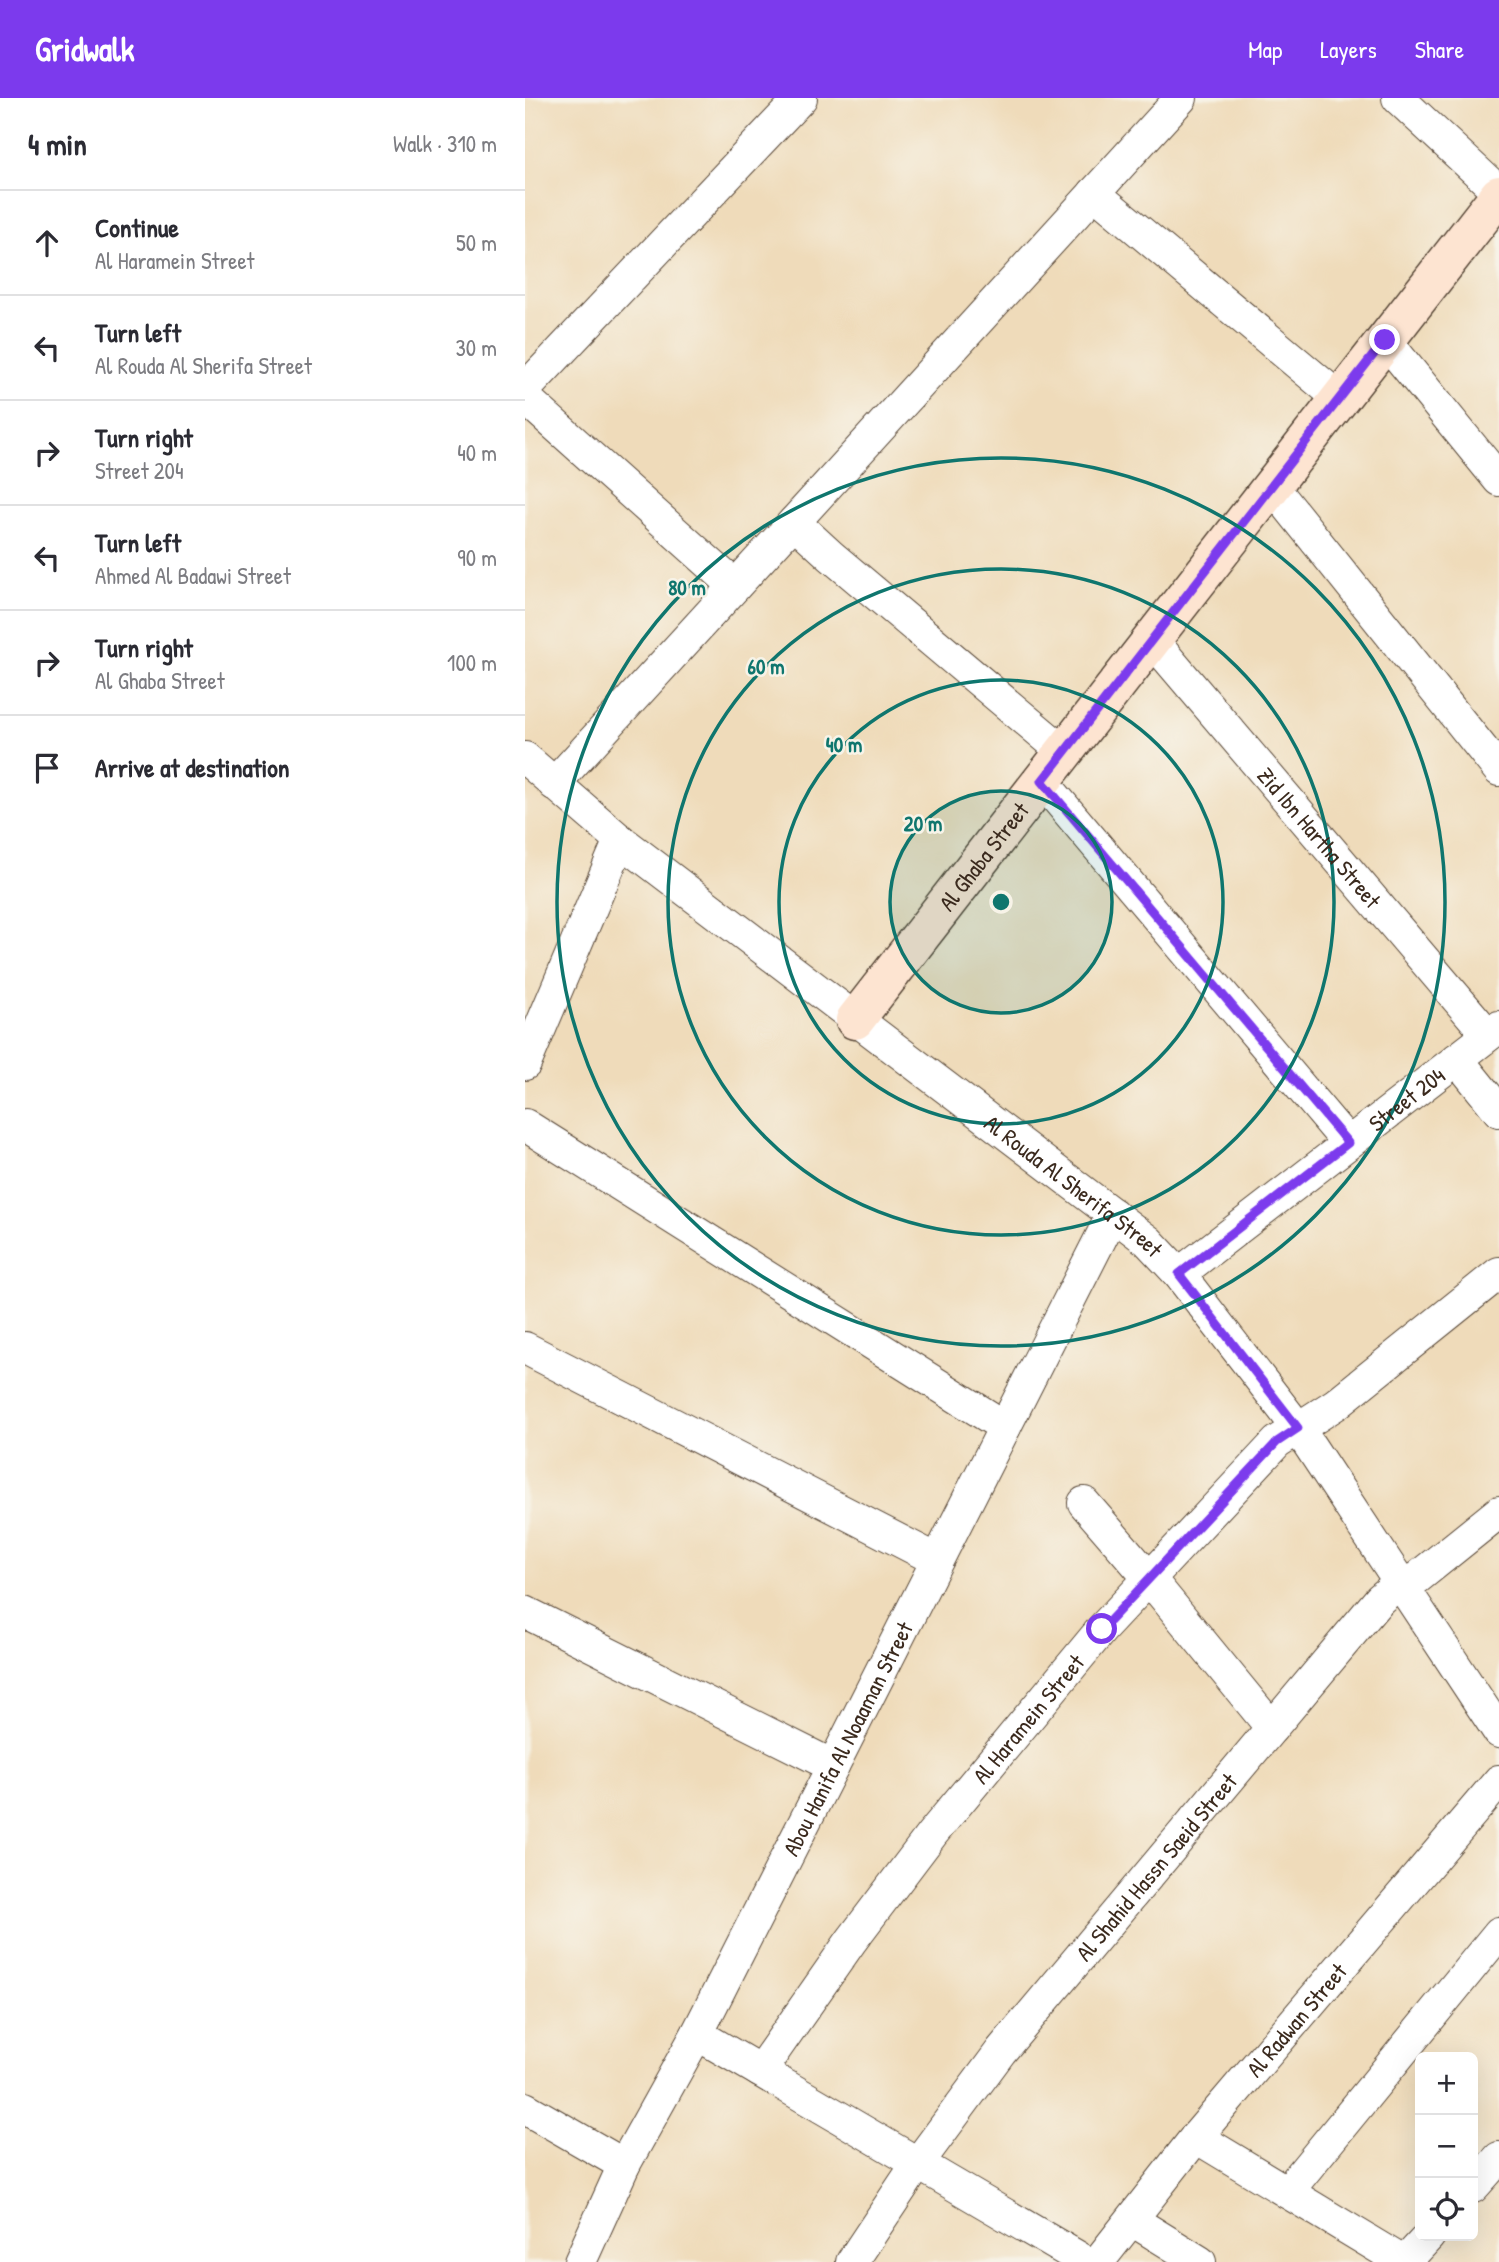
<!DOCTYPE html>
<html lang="en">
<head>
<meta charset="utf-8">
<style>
	:root { --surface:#fff; --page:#f2f2f3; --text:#2b2b33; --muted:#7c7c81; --line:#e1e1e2; --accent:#7c3aed }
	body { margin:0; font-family:"Patrick Hand",sans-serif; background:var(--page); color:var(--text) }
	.controls { position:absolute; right:21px; bottom:21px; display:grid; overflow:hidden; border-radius:10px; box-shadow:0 7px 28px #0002 }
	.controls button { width:63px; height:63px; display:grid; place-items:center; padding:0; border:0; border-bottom:2px solid var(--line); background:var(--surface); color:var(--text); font:35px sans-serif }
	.stop { position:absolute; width:21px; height:21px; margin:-16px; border:5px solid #7c3aed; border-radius:50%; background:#fff }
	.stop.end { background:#7c3aed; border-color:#fff; box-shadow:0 2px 7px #0008 }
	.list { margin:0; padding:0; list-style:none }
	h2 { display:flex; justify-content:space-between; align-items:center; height:91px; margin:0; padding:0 28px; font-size:30px }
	h2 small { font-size:23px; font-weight:400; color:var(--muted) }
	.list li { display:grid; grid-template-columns:46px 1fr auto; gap:21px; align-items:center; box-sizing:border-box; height:105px; padding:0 28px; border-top:2px solid var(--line) }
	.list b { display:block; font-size:26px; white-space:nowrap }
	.list p { margin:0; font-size:23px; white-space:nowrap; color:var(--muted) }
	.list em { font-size:23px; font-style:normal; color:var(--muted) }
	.icon { flex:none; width:38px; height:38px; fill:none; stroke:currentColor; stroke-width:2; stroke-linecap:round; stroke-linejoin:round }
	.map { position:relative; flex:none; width:974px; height:2164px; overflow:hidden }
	header { display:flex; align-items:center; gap:42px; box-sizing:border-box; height:98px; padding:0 35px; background:var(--accent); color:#fff }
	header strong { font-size:33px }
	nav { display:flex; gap:38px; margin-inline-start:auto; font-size:24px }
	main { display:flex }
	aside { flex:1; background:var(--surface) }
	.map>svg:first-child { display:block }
</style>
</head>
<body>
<header>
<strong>Gridwalk</strong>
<nav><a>Map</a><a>Layers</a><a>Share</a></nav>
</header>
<main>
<aside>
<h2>4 min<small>Walk · 310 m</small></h2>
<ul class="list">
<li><svg class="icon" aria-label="ahead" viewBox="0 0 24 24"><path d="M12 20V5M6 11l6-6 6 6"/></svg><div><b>Continue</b><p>Al Haramein Street</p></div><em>50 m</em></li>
<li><svg class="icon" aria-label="left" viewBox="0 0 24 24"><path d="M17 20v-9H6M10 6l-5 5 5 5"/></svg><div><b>Turn left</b><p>Al Rouda Al Sherifa Street</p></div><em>30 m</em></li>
<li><svg class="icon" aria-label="right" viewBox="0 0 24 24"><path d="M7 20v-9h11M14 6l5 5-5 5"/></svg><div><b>Turn right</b><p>Street 204</p></div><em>40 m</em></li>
<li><svg class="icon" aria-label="left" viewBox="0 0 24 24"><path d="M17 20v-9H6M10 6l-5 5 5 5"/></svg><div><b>Turn left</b><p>Ahmed Al Badawi Street</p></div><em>90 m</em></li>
<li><svg class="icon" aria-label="right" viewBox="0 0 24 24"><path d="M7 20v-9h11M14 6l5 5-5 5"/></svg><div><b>Turn right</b><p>Al Ghaba Street</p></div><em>100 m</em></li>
<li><svg class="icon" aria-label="arrive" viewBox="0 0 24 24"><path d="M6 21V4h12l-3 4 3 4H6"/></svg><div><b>Arrive at destination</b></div></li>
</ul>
</aside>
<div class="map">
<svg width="974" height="2164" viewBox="0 0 974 2164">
	<rect width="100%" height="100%" fill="#f7f3e8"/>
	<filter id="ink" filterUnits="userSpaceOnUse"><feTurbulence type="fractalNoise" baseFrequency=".0143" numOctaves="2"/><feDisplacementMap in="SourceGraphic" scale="14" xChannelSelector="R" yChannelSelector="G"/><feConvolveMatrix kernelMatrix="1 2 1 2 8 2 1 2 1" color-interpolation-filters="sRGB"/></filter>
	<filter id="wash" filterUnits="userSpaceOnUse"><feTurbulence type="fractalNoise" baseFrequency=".00686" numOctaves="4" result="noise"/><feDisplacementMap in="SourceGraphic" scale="28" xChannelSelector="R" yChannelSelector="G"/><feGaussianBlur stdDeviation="1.57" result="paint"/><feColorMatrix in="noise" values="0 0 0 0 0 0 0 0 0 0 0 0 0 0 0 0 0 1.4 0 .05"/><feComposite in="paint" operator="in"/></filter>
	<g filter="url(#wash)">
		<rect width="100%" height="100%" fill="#efdbba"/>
	</g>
	<g filter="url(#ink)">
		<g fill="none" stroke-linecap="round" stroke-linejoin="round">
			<g stroke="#564535" stroke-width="34">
				<g id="street">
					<polyline points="873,0 974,94"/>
					<polyline points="569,95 815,301"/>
					<polyline points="860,242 974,382"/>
					<polyline points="0,291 276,0"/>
					<polyline points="0,300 210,488"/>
					<polyline points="747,388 974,672"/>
					<path id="s1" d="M 627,542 L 963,937"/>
					<polyline points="539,654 306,458 269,424 656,0"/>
					<path id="s2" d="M 0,660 L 95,742 L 623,1143 L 654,1176 L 773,1330 L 974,1634"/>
					<polyline points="517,683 823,1045"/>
					<polyline points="29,686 269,424"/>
					<polyline points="932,961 974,1013"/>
					<polyline points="0,966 95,742"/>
					<polyline points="0,1027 480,1329"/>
					<path id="s3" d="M 654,1176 L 974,929"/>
					<polyline points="0,1250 412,1462"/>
					<polyline points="559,1405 624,1480 747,1630"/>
					<polyline points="0,1514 308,1668"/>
					<polyline points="172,1936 561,2164"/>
					<path id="s4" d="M 235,1973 L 326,1843 L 407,1736 L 577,1531 L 752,1344 L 811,1306 L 974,1175"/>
					<polyline points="0,2010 99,2067"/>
					<polyline points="671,2039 878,2164"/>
					<polyline points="948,2089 974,2060"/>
					<polyline points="762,2094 974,1835"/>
					<polyline points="607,2122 675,2164"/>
					<path id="s5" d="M 55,2164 L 99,2067 L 172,1936 L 588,1116"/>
					<path id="s6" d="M 327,2164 L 393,2065 L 476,1953 L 855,1501 L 868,1490 L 892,1480 L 974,1414"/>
					<path id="s7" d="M 573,2164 L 671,2039 L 974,1683"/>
					<polyline points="880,2164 904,2138"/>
				</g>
			</g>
			<g stroke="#564535" stroke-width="41">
				<g id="secondary">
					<path id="s8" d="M 330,922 L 974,97"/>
				</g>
			</g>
			<use href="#street" stroke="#fff" stroke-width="32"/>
			<use href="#secondary" stroke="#fde4d1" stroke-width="38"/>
		</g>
	</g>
	<g fill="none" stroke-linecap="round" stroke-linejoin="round" filter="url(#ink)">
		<polyline stroke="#7c3aed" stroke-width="9" points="577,1531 752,1344 773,1330 654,1176 823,1045 517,683 860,242"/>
	</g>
	<circle cx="476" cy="804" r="111" fill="#0f766e" fill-opacity=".12"/>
	<g fill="none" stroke="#0f766e" stroke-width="3.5">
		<circle cx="476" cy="804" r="111"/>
		<circle cx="476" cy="804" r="222"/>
		<circle cx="476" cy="804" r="333"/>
		<circle cx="476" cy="804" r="444"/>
	</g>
	<g text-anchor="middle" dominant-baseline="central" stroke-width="5" stroke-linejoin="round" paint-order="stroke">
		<g font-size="23" fill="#3b2a1e" stroke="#f7f3e8">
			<text stroke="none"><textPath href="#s1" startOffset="259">Zid Ibn Hartha Street</textPath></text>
			<text stroke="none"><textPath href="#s8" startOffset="208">Al Ghaba Street</textPath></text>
			<text stroke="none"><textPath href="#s3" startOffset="287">Street 204</textPath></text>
			<text stroke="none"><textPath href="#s2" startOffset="696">Al Rouda Al Sherifa Street</textPath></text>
			<text stroke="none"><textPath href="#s4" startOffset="443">Al Haramein Street</textPath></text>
			<text stroke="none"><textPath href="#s5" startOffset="588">Abou Hanifa Al Noaaman Street</textPath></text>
			<text stroke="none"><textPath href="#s6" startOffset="499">Al Shahid Hassn Saeid Street</textPath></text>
			<text stroke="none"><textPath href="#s7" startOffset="313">Al Radwan Street</textPath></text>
		</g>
	</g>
	<circle cx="476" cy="804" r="10" fill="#0f766e" stroke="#f7f3e8" stroke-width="3.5"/>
	<g font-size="21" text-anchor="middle" font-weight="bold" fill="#0f766e" stroke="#f7f3e8" stroke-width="5" stroke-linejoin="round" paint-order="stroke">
		<text x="162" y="497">80 m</text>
		<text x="241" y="576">60 m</text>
		<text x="319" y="654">40 m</text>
		<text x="398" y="733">20 m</text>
	</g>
</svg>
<div class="controls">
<button>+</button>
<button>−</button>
<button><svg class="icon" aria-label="locate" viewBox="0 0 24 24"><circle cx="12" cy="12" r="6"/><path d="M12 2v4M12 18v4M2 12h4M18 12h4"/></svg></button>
</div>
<div class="stop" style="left:577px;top:1531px"></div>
<div class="stop end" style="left:860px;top:242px"></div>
</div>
</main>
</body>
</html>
